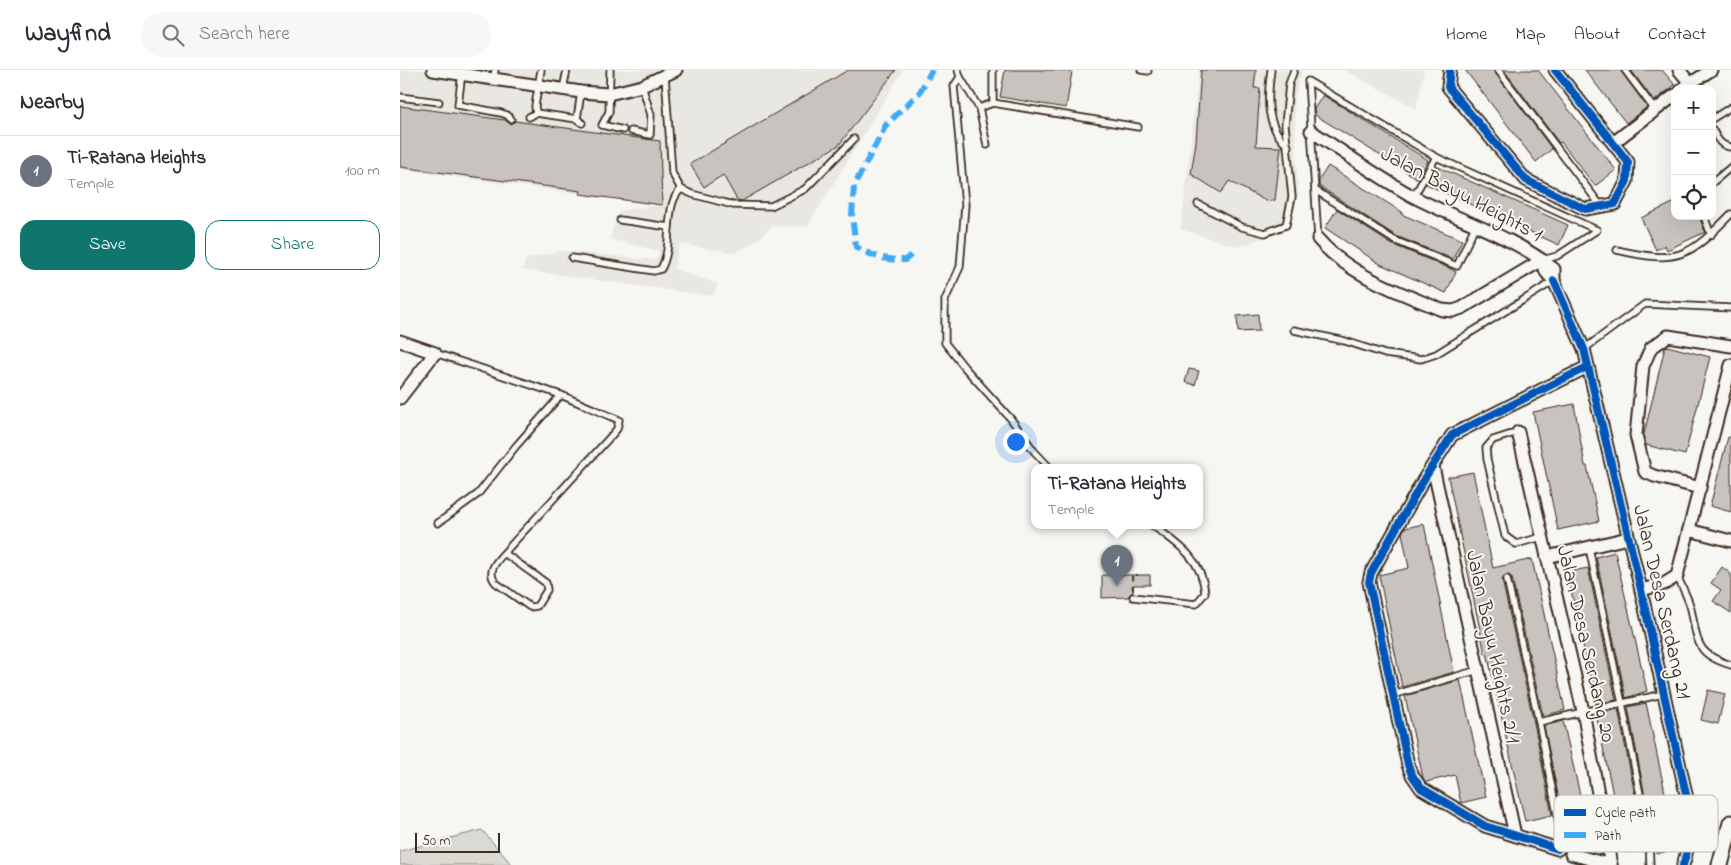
<!DOCTYPE html>
<html lang="en">
<head>
<meta charset="utf-8">
<style>
	:root { --surface:#fff; --page:#f7f7f7; --text:#2b2b33; --muted:#7c7c81; --line:#e1e1e2; --accent:#0f766e }
	body { margin:0; font-family:"Indie Flower",sans-serif; background:var(--page); color:var(--text) }
	.controls { position:absolute; right:15px; top:15px; display:grid; overflow:hidden; border-radius:10px; box-shadow:0 5px 20px #0002 }
	.controls button { width:45px; height:45px; display:grid; place-items:center; padding:0; border:0; border-bottom:1px solid var(--line); background:var(--surface); color:var(--text); font:25px sans-serif }
	.scale { position:absolute; left:15px; bottom:12px; width:85px; box-sizing:border-box; padding-left:5px; border:2px solid #3b2a1e; border-top:0; font-size:14px; line-height:18px; white-space:nowrap; color:#3b2a1e; -webkit-text-stroke:4px #f6f6f2; paint-order:stroke }
	.you { position:absolute; left:615px; top:371px; width:18px; height:18px; margin:-12px; border:4px solid #fff; border-radius:50%; background:#1a73e8; box-shadow:0 0 0 8px #1a73e833 }
	.badge { display:grid; place-items:center; width:32px; height:32px; border-radius:50%; background:var(--accent); color:#fff; font-size:16px; font-weight:700 }
	.pin { position:absolute; translate:-50% -41px; filter:drop-shadow(0 1px 2px #0008) }
	.pin::after { content:''; position:absolute; top:26px; width:18px; height:15px; background:inherit; clip-path:polygon(0 0,100% 0,50% 100%) }
	.popup { position:absolute; left:631px; top:394px; width:172px; height:65px; box-sizing:border-box; display:grid; place-content:center; border-radius:10px; background:var(--surface); filter:drop-shadow(0 1px 4px #0005); font-size:16px; white-space:nowrap; color:var(--muted) }
	.popup b { font-size:19px; color:var(--text) }
	.popup::after { content:''; position:absolute; left:50%; top:100%; margin-left:-10px; border:10px solid transparent; border-top-color:var(--surface) }
	.list { margin:0; padding:0; list-style:none }
	h2 { display:flex; justify-content:space-between; align-items:center; height:65px; margin:0; padding:0 20px; font-size:21px }
	h2 small { font-size:16px; font-weight:400; color:var(--muted) }
	.list li { display:grid; grid-template-columns:32px 1fr auto; gap:15px; align-items:center; box-sizing:border-box; height:70px; padding:0 20px; border-top:1px solid var(--line) }
	.list b { display:block; font-size:19px; white-space:nowrap }
	.list p { margin:0; font-size:16px; white-space:nowrap; color:var(--muted) }
	.list em { font-size:16px; font-style:normal; color:var(--muted) }
	.actions { display:flex; gap:10px; padding:15px 20px }
	.actions a { flex:1; padding:11px 0; border:1px solid var(--accent); border-radius:15px; text-align:center; font-size:18px; color:var(--accent) }
	.actions .main { background:var(--accent); color:#fff }
	.icon { flex:none; width:28px; height:28px; fill:none; stroke:currentColor; stroke-width:2; stroke-linecap:round; stroke-linejoin:round }
	.map { position:relative; flex:none; width:1331px; height:795px; overflow:hidden }
	header { display:flex; align-items:center; gap:30px; box-sizing:border-box; height:70px; padding:0 25px; background:var(--surface); border-bottom:1px solid var(--line) }
	header strong { font-size:24px }
	nav { display:flex; gap:28px; margin-inline-start:auto; font-size:18px }
	.search { width:350px; height:45px; background:var(--page); display:flex; align-items:center; gap:12px; box-sizing:border-box; padding:0 18px; border-radius:28px; color:var(--muted); font-size:19px }
	main { display:flex }
	aside { flex:1; background:var(--surface) }
	.map>svg:first-child { display:block }
</style>
</head>
<body>
<header>
<strong>Wayfind</strong>
<div class="search"><svg class="icon" aria-label="search" viewBox="0 0 24 24"><circle cx="10" cy="10" r="6"/><path d="M15 15l6 6"/></svg>Search here</div>
<nav><a>Home</a><a>Map</a><a>About</a><a>Contact</a></nav>
</header>
<main>
<aside>
<h2>Nearby<small></small></h2>
<ul class="list">
<li><span class="badge" style="background:#6b7280">1</span><div><b>Ti-Ratana Heights</b><p>Temple</p></div><em>100 m</em></li>
</ul>
<div class="actions"><a class="main">Save</a><a>Share</a></div>
</aside>
<div class="map">
<svg width="1331" height="795" viewBox="0 0 1331 795">
	<rect width="100%" height="100%" fill="#f6f6f2"/>
	<filter id="ink" filterUnits="userSpaceOnUse"><feTurbulence type="fractalNoise" baseFrequency=".02" numOctaves="2"/><feDisplacementMap in="SourceGraphic" scale="10" xChannelSelector="R" yChannelSelector="G"/><feConvolveMatrix kernelMatrix="1 2 1 2 8 2 1 2 1" color-interpolation-filters="sRGB"/></filter>
	<g filter="url(#ink)">
		<g fill="#e8e7e2">
			<polygon points="0,0 503,0 407,157 373,156 355,172 335,183 279,174 274,199 318,214 313,226 123,200 126,189 162,181 256,190 259,181 210,169 219,141 257,135 0,99"/>
			<polygon points="799,0 902,0 894,29 898,125 890,158 838,177 781,159"/>
			<polygon points="944,0 1024,0 1016,38"/>
		</g>
		<polygon fill="#dad9d3" stroke="#8a8278" points="82,760 112,795 0,795 0,781"/>
		<g fill="#c8c3be" stroke="#3b2a1e">
			<polygon points="448,0 496,0 439,75 342,131 337,130 323,105 304,117 290,94"/>
			<polygon points="605,0 658,0 672,2 666,38 600,27"/>
			<polygon points="801,0 856,0 854,18 860,18 856,76 881,77 875,130 866,131 829,111 821,123 791,104 796,72"/>
			<polygon points="1065,0 1093,0 1152,79 1136,92"/>
			<polygon points="1104,0 1138,0 1216,100 1195,116 1161,72 1159,73"/>
			<polygon points="1185,0 1220,0 1247,37 1226,53"/>
			<polygon points="1231,0 1262,0 1275,15 1254,31"/>
			<polygon points="923,25 1028,90 1018,109 915,45 914,39"/>
			<polygon points="0,36 105,50 110,54 115,51 260,71 262,135 180,124 181,121 0,97"/>
			<polygon points="928,96 1002,142 1001,144 1062,170 1053,189 996,166 919,116 919,110"/>
			<polygon points="1036,96 1168,155 1159,175 1026,114"/>
			<polygon points="1275,132 1275,146 1299,146 1305,162 1267,180 1265,175 1256,180 1241,148"/>
			<polygon points="937,139 991,174 1049,198 1056,202 1046,223 980,194 925,158"/>
			<polygon points="858,244 859,261 838,262 837,246"/>
			<polygon points="1267,276 1310,287 1285,385 1246,375 1244,364 1265,277"/>
			<polygon points="789,299 799,301 795,315 785,312"/>
			<polygon points="1174,334 1185,396 1187,396 1199,451 1158,460 1133,342"/>
			<polygon points="1328,367 1331,367 1331,442 1310,436"/>
			<polygon points="1073,402 1093,498 1132,489 1165,640 1143,646 1112,508 1109,505 1106,505 1102,510 1134,653 1152,745 1125,751 1087,583 1085,584 1048,407"/>
			<polygon points="1024,454 1054,602 1002,617 979,505 1009,498 1002,463 1005,458"/>
			<polygon points="1215,482 1247,621 1226,628 1196,487"/>
			<polygon points="1322,497 1331,504 1331,543 1313,531 1321,520 1311,513"/>
			<polygon points="1188,498 1216,630 1196,634 1167,502"/>
			<polygon points="702,505 750,505 750,515 733,515 733,522 730,524 728,527 702,528"/>
			<polygon points="1060,610 1086,727 1061,733 1055,705 1026,712 1023,708 1005,626"/>
			<polygon points="1308,620 1325,624 1318,654 1301,650"/>
			<polygon points="1246,633 1277,779 1256,784 1228,637"/>
			<polygon points="1218,639 1244,771 1245,777 1225,782 1196,644"/>
			<polygon points="1163,651 1190,769 1168,774 1144,656"/>
		</g>
		<g fill="none" stroke-linecap="round" stroke-linejoin="round">
			<g stroke="#3b2a1e" stroke-width="9">
				<g id="service">
					<polyline points="210,0 209,42 202,55 223,60"/>
					<polyline points="558,0 560,7 579,38 587,75"/>
					<polyline points="741,0 748,1"/>
					<path d="M 871,0 C 867,28 865,56 888,76"/>
					<polyline points="1098,0 1201,136"/>
					<polyline points="1225,0 1255,40"/>
					<polyline points="62,3 58,35 101,43 107,45 111,49"/>
					<polyline points="265,5 272,103 281,119 292,124 333,135 371,136 405,119 454,69"/>
					<polyline points="560,7 554,16 565,135 560,197 545,230 545,273 565,298 611,349 634,381 649,397"/>
					<polyline points="94,8 95,0"/>
					<polyline points="163,19 167,0"/>
					<polyline points="181,22 177,49 182,53"/>
					<polyline points="0,27 39,32"/>
					<polyline points="593,33 593,0"/>
					<polyline points="579,38 593,33 738,57"/>
					<polyline points="136,43 135,36 141,0"/>
					<polyline points="129,47 136,43 177,49"/>
					<polyline points="1312,49 1331,37"/>
					<path d="M 1312,59 C 1317,68 1320,76 1331,77"/>
					<polyline points="231,61 250,65 251,45 242,16"/>
					<polyline points="1312,113 1331,97"/>
					<polyline points="915,120 994,170 1057,196 1075,156"/>
					<polyline points="1014,126 1036,87"/>
					<polyline points="798,134 842,157 865,163 886,155 892,127 885,55 889,14 894,0"/>
					<polyline points="1304,146 1311,165"/>
					<path d="M 220,150 L 269,157 C 271,143 270,130 281,119"/>
					<polyline points="918,169 908,11 1036,87 1197,160 1157,186 1142,190"/>
					<path d="M 1217,180 C 1278,194 1288,188 1331,144"/>
					<path d="M 172,188 L 254,201 L 261,199 C 268,186 268,172 269,157"/>
					<polyline points="894,260 945,271 985,284 1021,289 1036,284 1154,211"/>
					<polyline points="1184,279 1245,234 1331,238"/>
					<path d="M 35,283 L 161,325 L 219,350 L 217,359 L 211,366 L 104,483 C 96,492 86,502 96,513 L 130,537 L 137,536 L 147,520 L 146,513 L 104,483"/>
					<polyline points="1118,362 1093,370 1086,378 1087,389 1105,466 1116,474 1142,467"/>
					<polyline points="38,453 78,424 116,376 161,325"/>
					<polyline points="1189,478 1222,633 1249,770 1250,795"/>
					<path d="M 1277,506 C 1282,517 1288,527 1291,539 C 1298,572 1295,584 1331,595"/>
					<polyline points="1107,509 1139,652 1160,759"/>
					<path d="M 733,527 L 796,534 L 805,523 C 802,488 778,474 752,455"/>
					<polyline points="993,625 1078,600"/>
					<polyline points="1139,652 1263,624"/>
				</g>
			</g>
			<g stroke="#3b2a1e" stroke-width="15">
				<g id="minor">
					<polyline points="33,0 181,22 209,24 242,16 276,0"/>
					<polyline points="1050,0 1048,17 1126,110 1185,139 1215,134 1227,111 1228,92 1155,0"/>
					<polyline points="1279,0 1290,13"/>
					<polyline points="1282,19 1311,0"/>
					<path d="M 911,61 C 945,83 979,108 1014,127 C 1060,151 1113,166 1154,199 L 1154,211 L 1146,202 L 1142,190"/>
					<polyline points="1213,73 1275,25"/>
					<path d="M 918,169 C 948,205 1001,223 1042,240 L 1053,241 L 1062,238 L 1142,190"/>
					<path d="M 1154,211 L 1184,279 L 1241,520 L 1288,733 C 1290,755 1290,774 1283,795"/>
					<polyline points="0,271 35,283 0,328"/>
					<polyline points="1118,362 1183,641 1211,795"/>
					<polyline points="1033,397 1115,765"/>
					<polyline points="1300,418 1254,406 1245,402 1236,365 1243,296 1251,278 1268,266 1331,276"/>
					<polyline points="1289,460 1331,471"/>
					<polyline points="1147,487 1228,468"/>
					<polyline points="1241,520 1264,514 1277,506 1331,295"/>
					<polyline points="1158,779 1085,756 1021,718 1012,705 1008,695 969,512 971,503 1024,409 1052,365 1187,297"/>
					<polyline points="1171,784 1211,795"/>
				</g>
			</g>
			<g stroke="#3b2a1e" stroke-width="19">
				<polyline id="tertiary" points="1320,795 1331,753"/>
			</g>
			<polyline stroke="#3b2a1e" stroke-width="2" stroke-dasharray="5 4" stroke-linecap="butt" points="733,520 732,505 738,505"/>
			<use href="#service" stroke="#f6f6f2" stroke-width="5.5"/>
			<use href="#minor" stroke="#f6f6f2" stroke-width="11"/>
			<use href="#tertiary" stroke="#f6f6f2" stroke-width="15"/>
			<path stroke="#3fa9f5" stroke-width="6" stroke-dasharray="12 6" stroke-linecap="butt" d="M 511,185 L 505,190 C 486,190 473,187 456,177 L 452,146 L 454,116 L 486,55 L 520,22 L 532,0"/>
			<g stroke="#f6f6f2" stroke-width="11">
				<g id="cycleway">
					<polyline points="1050,0 1048,17 1126,110 1185,139 1215,134 1227,111 1228,92 1155,0"/>
					<path d="M 1154,211 L 1184,279 L 1241,520 L 1288,733 C 1290,755 1290,774 1283,795"/>
					<polyline points="1158,779 1085,756 1021,718 1012,705 1008,695 969,512 971,503 1024,409 1052,365 1187,297"/>
				</g>
			</g>
			<use href="#cycleway" stroke="#0057b8" stroke-width="8"/>
		</g>
	</g>
	<g text-anchor="middle" dominant-baseline="central" stroke-width="4" stroke-linejoin="round" paint-order="stroke">
		<g font-size="21" fill="#3b2a1e" stroke="#f6f6f2">
			<text transform="translate(1061 125) rotate(28)">Jalan Bayu Heights 1</text>
			<text transform="translate(1261 532) rotate(77)">Jalan Desa Serdang 21</text>
			<text transform="translate(1185 574) rotate(77)">Jalan Desa Serdang 20</text>
			<text transform="translate(1092 577) rotate(78)">Jalan Bayu Heights 2/1</text>
		</g>
	</g>
	<rect x="1154" y="725" width="164" height="57" rx="8" fill="#f6f6f2" stroke="#beb9b2" stroke-width="1"/>
	<rect x="1164" y="739" width="22" height="7" fill="#0057b8"/>
	<rect x="1164" y="762" width="22" height="6" fill="#3fa9f5"/>
	<g font-size="14" fill="#3b2a1e">
		<text x="1195" y="747">Cycle path</text>
		<text x="1195" y="770">Path</text>
	</g>
</svg>
<div class="controls">
<button>+</button>
<button>−</button>
<button><svg class="icon" aria-label="locate" viewBox="0 0 24 24"><circle cx="12" cy="12" r="6"/><path d="M12 2v4M12 18v4M2 12h4M18 12h4"/></svg></button>
</div>
<div class="scale">50 m</div>
<div class="you"></div>
<div class="pin badge" style="left:717px;top:516px;background:#6b7280">1</div>
<div class="popup"><b>Ti-Ratana Heights</b>Temple</div>
</div>
</main>
</body>
</html>
